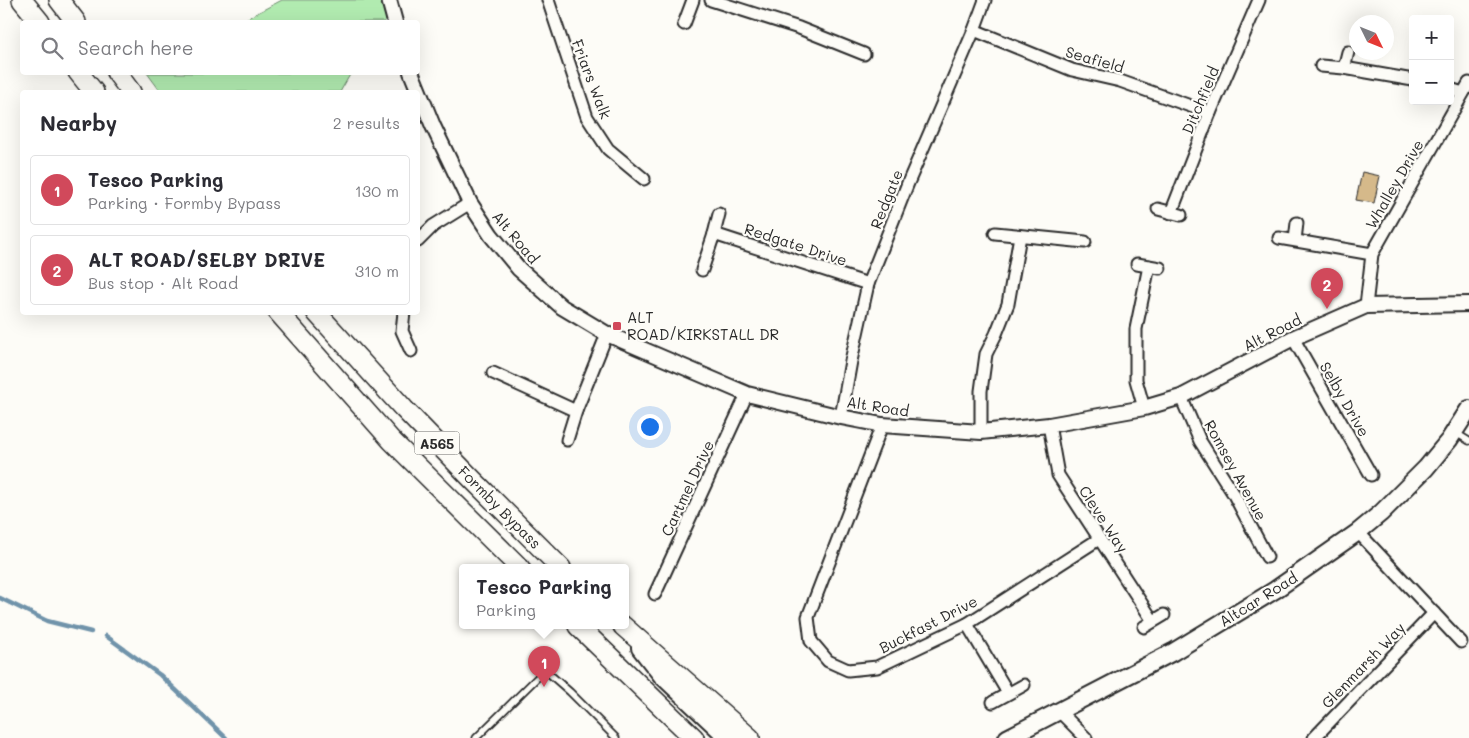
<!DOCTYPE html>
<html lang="en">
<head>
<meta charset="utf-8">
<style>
	:root { --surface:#fff; --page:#f2f2f3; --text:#2b2b33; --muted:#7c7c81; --line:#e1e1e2; --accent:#d1495b }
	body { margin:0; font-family:Mali,sans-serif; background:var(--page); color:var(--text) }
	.controls { position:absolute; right:15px; top:15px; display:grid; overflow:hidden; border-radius:5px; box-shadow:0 5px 20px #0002 }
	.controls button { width:45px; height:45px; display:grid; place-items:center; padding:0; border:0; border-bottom:1px solid var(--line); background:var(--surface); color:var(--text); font:25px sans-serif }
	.compass { position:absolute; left:1349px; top:15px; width:45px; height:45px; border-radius:50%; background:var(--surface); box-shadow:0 5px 20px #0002; rotate:133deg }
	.you { position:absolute; left:649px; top:426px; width:18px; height:18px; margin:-12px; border:4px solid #fff; border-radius:50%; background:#1a73e8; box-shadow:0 0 0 8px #1a73e833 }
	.badge { display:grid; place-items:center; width:32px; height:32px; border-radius:50%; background:var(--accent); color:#fff; font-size:16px; font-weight:700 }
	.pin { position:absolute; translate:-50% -41px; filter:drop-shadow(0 1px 2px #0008) }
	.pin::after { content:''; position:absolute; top:26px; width:18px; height:15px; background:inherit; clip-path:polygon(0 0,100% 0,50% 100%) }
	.popup { position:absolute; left:459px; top:564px; width:170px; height:65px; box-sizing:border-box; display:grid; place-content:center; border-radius:5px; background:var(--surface); filter:drop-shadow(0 1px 4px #0005); font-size:16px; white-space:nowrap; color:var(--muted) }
	.popup b { font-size:19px; color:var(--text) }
	.popup::after { content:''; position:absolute; left:50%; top:100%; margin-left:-10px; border:10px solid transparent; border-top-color:var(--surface) }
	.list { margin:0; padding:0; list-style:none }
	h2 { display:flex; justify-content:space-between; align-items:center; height:65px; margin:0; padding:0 20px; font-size:21px }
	h2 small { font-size:16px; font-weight:400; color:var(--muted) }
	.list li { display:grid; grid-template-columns:32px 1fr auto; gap:15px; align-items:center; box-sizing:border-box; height:70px; margin:0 10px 10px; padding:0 10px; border:1px solid var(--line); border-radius:5px }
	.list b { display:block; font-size:19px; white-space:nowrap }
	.list p { margin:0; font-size:16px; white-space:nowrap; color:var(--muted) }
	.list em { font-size:16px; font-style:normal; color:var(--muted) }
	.icon { flex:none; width:28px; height:28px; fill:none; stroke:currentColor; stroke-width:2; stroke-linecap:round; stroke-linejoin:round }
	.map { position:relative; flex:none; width:1469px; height:738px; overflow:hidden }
	.search { position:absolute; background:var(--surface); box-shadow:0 5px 20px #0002; left:20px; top:20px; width:400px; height:55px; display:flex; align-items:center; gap:12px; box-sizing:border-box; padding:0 18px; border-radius:5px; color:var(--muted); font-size:19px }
	.panel { position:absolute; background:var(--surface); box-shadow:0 5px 20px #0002; left:20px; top:90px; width:400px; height:225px; border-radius:5px }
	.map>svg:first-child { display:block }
</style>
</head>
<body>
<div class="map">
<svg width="1469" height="738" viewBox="0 0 1469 738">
	<rect width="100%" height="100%" fill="#fdfcf7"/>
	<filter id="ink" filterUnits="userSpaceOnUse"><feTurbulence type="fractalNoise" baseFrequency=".02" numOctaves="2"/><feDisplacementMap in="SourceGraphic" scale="10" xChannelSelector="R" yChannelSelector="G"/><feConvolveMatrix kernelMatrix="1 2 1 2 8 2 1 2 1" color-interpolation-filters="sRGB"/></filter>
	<g filter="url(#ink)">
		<g fill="#b1ebb0" stroke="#6e8b6e">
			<polygon points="282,0 386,0 391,16 383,22 240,22"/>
			<polygon points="147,73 351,73 340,92 161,92"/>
		</g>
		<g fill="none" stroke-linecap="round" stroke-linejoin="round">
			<g stroke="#7093aa" stroke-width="4.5">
				<polyline points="0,598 47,621 91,632"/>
				<polyline points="106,636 160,675 226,738"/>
			</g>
		</g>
		<polygon fill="#d5b98a" stroke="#2b2b2b" points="1362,172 1380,176 1374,203 1356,200"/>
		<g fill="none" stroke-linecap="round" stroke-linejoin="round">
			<g stroke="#2b2b2b" stroke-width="9">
				<g id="service">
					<polyline points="1456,433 1469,441"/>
					<polyline points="476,738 545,670 570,692 616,738"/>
				</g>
			</g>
			<g stroke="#2b2b2b" stroke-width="15">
				<g id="minor">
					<polyline points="548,0 587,117 608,149 644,179"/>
					<polyline points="711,0 799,28 864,54"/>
					<polyline points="684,24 693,0"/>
					<polyline points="974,30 1072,70 1120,81 1210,113"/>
					<polyline points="1321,66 1344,68 1413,80"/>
					<polyline points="1344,68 1348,52"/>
					<polyline points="1450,89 1463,93"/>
					<polyline points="1158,209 1181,215"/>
					<polyline points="1171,213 1210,113 1259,0"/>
					<polyline points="995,233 1085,242"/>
					<polyline points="714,234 868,284"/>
					<polyline points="1279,238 1372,254"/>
					<polyline points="1295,240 1297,223"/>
					<polyline points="418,241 433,226 470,203"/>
					<polyline points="1137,264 1160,268"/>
					<polyline points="702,270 714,234 719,214"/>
					<polyline points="1366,306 1372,254 1469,83"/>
					<polyline points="404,312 402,331 411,351"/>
					<polyline points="1293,338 1371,475"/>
					<polyline points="493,373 576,411"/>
					<polyline points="1181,397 1200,441 1233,493 1267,557"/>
					<polyline points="1144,408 1136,380 1136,329 1149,266"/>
					<polyline points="841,417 851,361 868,284 908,183 974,30 985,0"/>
					<polyline points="882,425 808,617 811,641 828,661 848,670 877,667 967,624 1099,539"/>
					<polyline points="1049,425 1058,475 1153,621"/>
					<polyline points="981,432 981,391 986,354 996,334 1008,304 1020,236"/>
					<polyline points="567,440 576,411 607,334"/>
					<polyline points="1358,532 1461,642"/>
					<polyline points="655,594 747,394"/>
					<polyline points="967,624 1008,693"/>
					<polyline points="1144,627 1164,615"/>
					<polyline points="993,702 1024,685"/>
					<polyline points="1059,711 1086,738"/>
					<polyline points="1314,738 1434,613"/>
				</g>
			</g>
			<g stroke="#2b2b2b" stroke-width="18">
				<g id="tertiary">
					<polyline points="389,0 395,22"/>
					<polyline points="411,72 433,126 470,203 491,235 519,269 562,307 607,334 747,394 841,417 882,425 981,432 1049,425 1144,408 1181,397 1293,338 1366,306 1469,304"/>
				</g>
			</g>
			<g stroke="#2b2b2b" stroke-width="20">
				<g id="secondary">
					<polyline points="640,648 662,676 728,738"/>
					<polyline points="1007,738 1173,652 1275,590 1358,532 1381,513 1426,468 1449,440 1469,409"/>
				</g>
			</g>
			<g stroke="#2b2b2b" stroke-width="22">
				<g id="trunk">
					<polyline points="22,0 40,22"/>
					<polyline points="59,0 76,22"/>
					<polyline points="78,72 94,92"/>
					<polyline points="116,72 131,92"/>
					<polyline points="278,312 392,441 520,568"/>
					<polyline points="316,312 404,409 473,480 561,568"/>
					<polyline points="578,626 694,738"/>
					<polyline points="623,626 750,738"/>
				</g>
			</g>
			<use href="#service" stroke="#fdfcf7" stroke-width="5.5"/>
			<use href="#minor" stroke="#fdfcf7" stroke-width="11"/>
			<use href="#tertiary" stroke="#fdfcf7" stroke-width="14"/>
			<use href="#secondary" stroke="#fdfcf7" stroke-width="16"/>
			<use href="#trunk" stroke="#fdfcf7" stroke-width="19"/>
		</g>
	</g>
	<rect fill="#d1495b" stroke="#fdfcf7" stroke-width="2" x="612" y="321" width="10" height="10" rx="2.5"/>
	<g text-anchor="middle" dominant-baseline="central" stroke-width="4.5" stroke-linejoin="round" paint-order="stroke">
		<rect fill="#fdfcf7" stroke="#6a6a68" stroke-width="1" x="414.5" y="431.5" width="45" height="23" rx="4"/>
		<g font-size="14" font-weight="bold" fill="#2b2b2b">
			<text x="437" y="443">A565</text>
		</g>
		<g font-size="15" fill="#2b2b2b" stroke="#fdfcf7">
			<text transform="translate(1095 59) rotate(16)">Seafield</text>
			<text transform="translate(592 79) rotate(69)">Friars Walk</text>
			<text transform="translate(1200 100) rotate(-67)">Ditchfield</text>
			<text transform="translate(1394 184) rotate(-60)">Whalley Drive</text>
			<text transform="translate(886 199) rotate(-68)">Redgate</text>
			<text transform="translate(516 237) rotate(50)">Alt Road</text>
			<text transform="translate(796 244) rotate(18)">Redgate Drive</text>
			<text transform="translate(1272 332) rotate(-27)">Alt Road</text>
			<text transform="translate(1345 399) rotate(60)">Selby Drive</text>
			<text transform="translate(878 406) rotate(9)">Alt Road</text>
			<text transform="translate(1236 470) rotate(61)">Romsey Avenue</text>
			<text transform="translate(687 488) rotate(-65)">Cartmel Drive</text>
			<text transform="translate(500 507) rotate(45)">Formby Bypass</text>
			<text transform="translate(1104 519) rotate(57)">Cleve Way</text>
			<text transform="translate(1258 599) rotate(-32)">Altcar Road</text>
			<text transform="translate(928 624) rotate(-27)">Buckfast Drive</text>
			<text transform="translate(1363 665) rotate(-46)">Glenmarsh Way</text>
		</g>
		<g font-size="15" fill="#2b2b2b" stroke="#fdfcf7" text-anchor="start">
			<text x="627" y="317">ALT<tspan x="627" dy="17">ROAD/KIRKSTALL DR</tspan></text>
		</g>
	</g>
</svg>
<div class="controls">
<button>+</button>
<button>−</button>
</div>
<svg class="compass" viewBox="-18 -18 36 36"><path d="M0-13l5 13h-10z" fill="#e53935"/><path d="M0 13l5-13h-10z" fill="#7c7c81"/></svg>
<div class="you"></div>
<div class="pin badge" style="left:544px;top:687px">1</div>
<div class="popup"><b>Tesco Parking</b>Parking</div>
<div class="pin badge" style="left:1327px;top:309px">2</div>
<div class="search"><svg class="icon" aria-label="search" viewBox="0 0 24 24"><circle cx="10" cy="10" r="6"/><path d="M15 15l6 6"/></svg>Search here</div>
<section class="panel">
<h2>Nearby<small>2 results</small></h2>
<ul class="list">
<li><span class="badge">1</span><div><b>Tesco Parking</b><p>Parking · Formby Bypass</p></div><em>130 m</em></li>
<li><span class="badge">2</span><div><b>ALT ROAD/SELBY DRIVE</b><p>Bus stop · Alt Road</p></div><em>310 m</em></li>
</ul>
</section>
</div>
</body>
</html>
